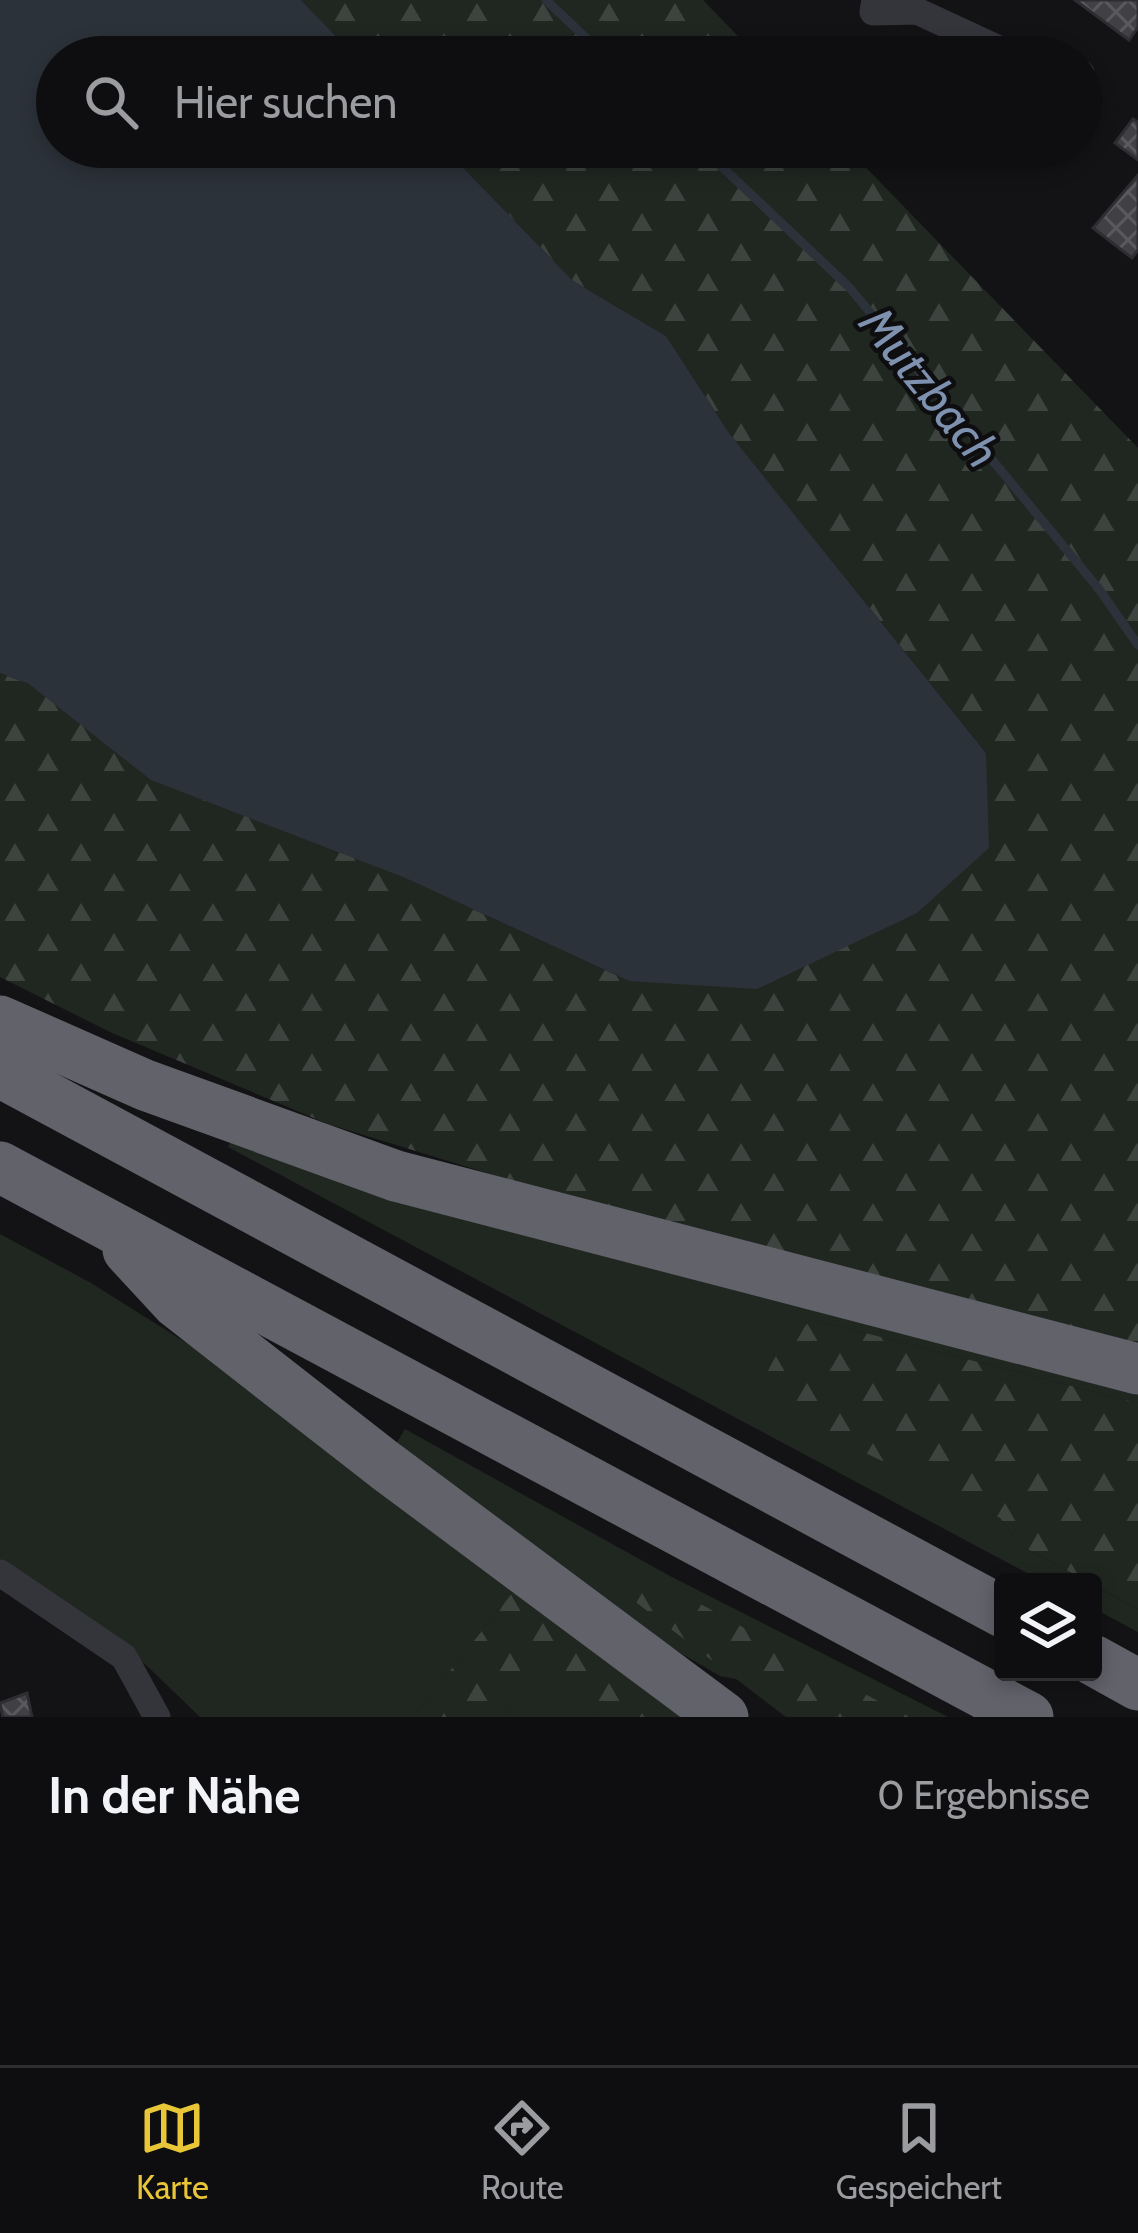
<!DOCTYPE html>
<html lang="de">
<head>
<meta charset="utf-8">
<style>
	:root { --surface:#0e0e10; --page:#1c1c1e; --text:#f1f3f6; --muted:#9b9c9f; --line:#2e2e30; --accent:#e9c637 }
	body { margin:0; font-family:Cabin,sans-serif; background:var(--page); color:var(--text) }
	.controls { position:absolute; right:36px; bottom:36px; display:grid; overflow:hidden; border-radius:12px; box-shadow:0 6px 18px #0003 }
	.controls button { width:108px; height:108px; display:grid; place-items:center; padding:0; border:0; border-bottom:3px solid var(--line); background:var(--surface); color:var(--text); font:60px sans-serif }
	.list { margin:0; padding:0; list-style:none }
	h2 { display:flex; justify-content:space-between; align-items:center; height:156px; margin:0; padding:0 48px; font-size:51px }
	h2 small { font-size:39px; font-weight:400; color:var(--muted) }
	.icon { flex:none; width:66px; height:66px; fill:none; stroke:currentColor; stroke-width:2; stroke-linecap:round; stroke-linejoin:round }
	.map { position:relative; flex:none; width:1138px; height:1717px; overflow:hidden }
	.search { position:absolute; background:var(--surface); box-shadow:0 6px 18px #0003; left:36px; right:36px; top:36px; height:132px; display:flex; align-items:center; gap:30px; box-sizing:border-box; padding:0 42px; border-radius:66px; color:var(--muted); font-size:45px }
	.sheet { height:348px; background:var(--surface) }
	nav { display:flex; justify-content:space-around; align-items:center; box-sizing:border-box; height:168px; border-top:3px solid var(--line); background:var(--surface); font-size:33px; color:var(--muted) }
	nav a { display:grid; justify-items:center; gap:6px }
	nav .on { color:var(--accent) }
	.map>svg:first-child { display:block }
</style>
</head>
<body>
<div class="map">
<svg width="1138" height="1717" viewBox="0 0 1138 1717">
	<defs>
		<pattern id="forest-firs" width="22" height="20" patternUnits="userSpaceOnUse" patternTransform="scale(3)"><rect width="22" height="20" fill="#202721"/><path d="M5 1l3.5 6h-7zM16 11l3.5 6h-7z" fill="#3d443f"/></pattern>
		<pattern id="building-cross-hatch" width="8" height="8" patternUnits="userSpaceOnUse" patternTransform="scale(3)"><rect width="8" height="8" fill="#404045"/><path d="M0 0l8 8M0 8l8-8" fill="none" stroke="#59595e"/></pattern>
	</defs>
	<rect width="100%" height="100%" fill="#131315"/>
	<g fill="#202721">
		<polygon points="230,1142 1138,1391 1138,1403 815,1320 757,1399 1000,1518 1020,1545 1088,1582 1044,1582 228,1147"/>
		<polygon points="0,1234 91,1283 225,1367 517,1587 413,1717 200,1717 146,1665 0,1564"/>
		<polygon points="405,1429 670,1576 948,1717 910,1717 613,1584 741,1680 720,1676 665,1644 396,1444"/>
		<polygon points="1093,1585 1138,1609 1138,1632 1093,1608"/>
		<polygon points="539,1666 603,1717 503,1717"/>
	</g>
	<g fill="url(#forest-firs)">
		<polygon points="301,0 703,0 758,57 356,57"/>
		<polygon points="443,147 846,147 1138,448 1138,1344 559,1195 328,1124 110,1032 0,977 0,673 29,684 403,877 629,981 843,945 917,913 986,753 729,433 666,336 573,281"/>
		<path d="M 815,1320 L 1138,1403 L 1138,1609 L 1020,1545 L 1000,1518 L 756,1400 C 769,1367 781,1336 815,1320 Z"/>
		<polygon points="642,1572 876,1700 910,1717 786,1717 612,1584"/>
		<polygon points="517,1587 684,1717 603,1717 539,1667 503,1717 413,1717"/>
	</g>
	<polygon fill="#2c323a" points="0,0 301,0 356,57 57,57 57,147 443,147 573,281 666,336 729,433 986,753 989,848 917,913 757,989 629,981 403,877 151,780 29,684 0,673"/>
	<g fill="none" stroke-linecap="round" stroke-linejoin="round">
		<g stroke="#2c323a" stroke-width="9">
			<polyline points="546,0 606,57"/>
			<polyline points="701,147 849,287 1099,589 1138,645"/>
		</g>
	</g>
	<g fill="url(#building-cross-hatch)" stroke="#2e2d31" stroke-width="3">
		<polygon points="1075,0 1138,0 1138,27 1129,40"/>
		<polygon points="1133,119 1138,122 1138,160 1115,143"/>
		<polygon points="1138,175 1138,250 1132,258 1093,228"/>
		<polygon points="27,1693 32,1717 3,1717 0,1703"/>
	</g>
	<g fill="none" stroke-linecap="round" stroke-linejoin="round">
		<g stroke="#34353a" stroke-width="27">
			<polyline points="875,0 873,12 917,11 1016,57"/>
			<polyline points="1081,73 1081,74"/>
			<polyline points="0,1573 124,1657 157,1717"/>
		</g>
		<g stroke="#61626a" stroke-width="51">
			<polyline points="0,1021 145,1085 396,1176 1138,1369"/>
			<polyline points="0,1072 1003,1612"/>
			<polyline points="0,1167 1028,1717"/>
			<polyline points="128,1250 177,1303 386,1466 723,1717"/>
			<polyline points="1093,1660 1138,1685"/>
		</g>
	</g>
	<g text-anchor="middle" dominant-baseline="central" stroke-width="9" stroke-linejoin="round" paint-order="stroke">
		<g font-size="48" font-style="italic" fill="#7e91ae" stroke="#0e0e10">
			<text transform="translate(930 387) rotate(51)">Mutzbach</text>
		</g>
	</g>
</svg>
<div class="controls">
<button><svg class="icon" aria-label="layers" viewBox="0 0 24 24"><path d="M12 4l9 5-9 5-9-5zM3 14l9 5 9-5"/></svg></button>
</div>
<div class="search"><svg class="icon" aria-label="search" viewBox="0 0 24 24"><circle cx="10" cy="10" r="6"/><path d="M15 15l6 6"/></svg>Hier suchen</div>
</div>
<section class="sheet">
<h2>In der Nähe<small>0 Ergebnisse</small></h2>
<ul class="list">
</ul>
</section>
<nav>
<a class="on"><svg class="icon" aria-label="map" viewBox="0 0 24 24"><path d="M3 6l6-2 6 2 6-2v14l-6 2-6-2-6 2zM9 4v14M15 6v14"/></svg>Karte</a>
<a><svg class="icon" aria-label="directions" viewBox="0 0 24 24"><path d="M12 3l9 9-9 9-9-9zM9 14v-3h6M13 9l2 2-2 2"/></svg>Route</a>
<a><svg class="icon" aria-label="saved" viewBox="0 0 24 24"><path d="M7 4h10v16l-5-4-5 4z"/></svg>Gespeichert</a>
</nav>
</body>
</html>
